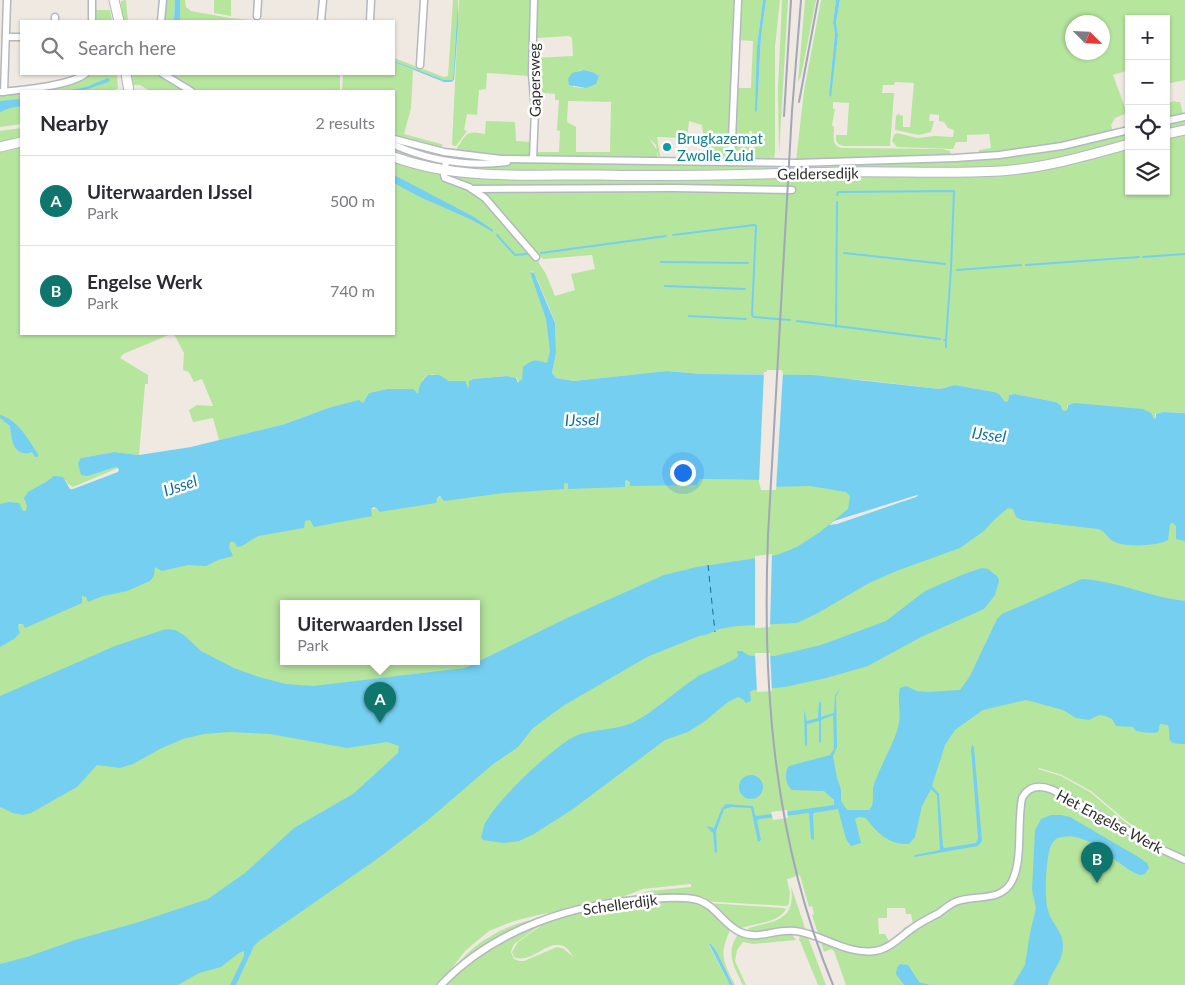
<!DOCTYPE html>
<html lang="en">
<head>
<meta charset="utf-8">
<style>
	:root { --surface:#fff; --page:#f2f2f3; --text:#2b2b33; --muted:#7c7c81; --line:#e1e1e2; --accent:#0f766e }
	body { margin:0; font-family:Lato,sans-serif; background:var(--page); color:var(--text) }
	.controls { position:absolute; right:15px; top:15px; display:grid; overflow:hidden; border-radius:0px; box-shadow:0 1px 4px #0004 }
	.controls button { width:45px; height:45px; display:grid; place-items:center; padding:0; border:0; border-bottom:1px solid var(--line); background:var(--surface); color:var(--text); font:25px sans-serif }
	.compass { position:absolute; left:1065px; top:15px; width:45px; height:45px; border-radius:50%; background:var(--surface); box-shadow:0 1px 4px #0004; rotate:114deg }
	.you { position:absolute; left:682px; top:472px; width:18px; height:18px; margin:-12px; border:4px solid #fff; border-radius:50%; background:#1a73e8; box-shadow:0 0 0 8px #1a73e833 }
	.badge { display:grid; place-items:center; width:32px; height:32px; border-radius:50%; background:var(--accent); color:#fff; font-size:16px; font-weight:700 }
	.pin { position:absolute; translate:-50% -41px; filter:drop-shadow(0 1px 2px #0008) }
	.pin::after { content:''; position:absolute; top:26px; width:18px; height:15px; background:inherit; clip-path:polygon(0 0,100% 0,50% 100%) }
	.popup { position:absolute; left:280px; top:600px; width:200px; height:65px; box-sizing:border-box; display:grid; place-content:center; border-radius:0px; background:var(--surface); filter:drop-shadow(0 1px 4px #0005); font-size:16px; white-space:nowrap; color:var(--muted) }
	.popup b { font-size:19px; color:var(--text) }
	.popup::after { content:''; position:absolute; left:50%; top:100%; margin-left:-10px; border:10px solid transparent; border-top-color:var(--surface) }
	.list { margin:0; padding:0; list-style:none }
	h2 { display:flex; justify-content:space-between; align-items:center; height:65px; margin:0; padding:0 20px; font-size:21px }
	h2 small { font-size:16px; font-weight:400; color:var(--muted) }
	.list li { display:grid; grid-template-columns:32px 1fr auto; gap:15px; align-items:center; box-sizing:border-box; height:90px; padding:0 20px; border-top:1px solid var(--line) }
	.list b { display:block; font-size:19px; white-space:nowrap }
	.list p { margin:0; font-size:16px; white-space:nowrap; color:var(--muted) }
	.list em { font-size:16px; font-style:normal; color:var(--muted) }
	.icon { flex:none; width:28px; height:28px; fill:none; stroke:currentColor; stroke-width:2; stroke-linecap:round; stroke-linejoin:round }
	.map { position:relative; flex:none; width:1185px; height:985px; overflow:hidden }
	.search { position:absolute; background:var(--surface); box-shadow:0 1px 4px #0004; left:20px; top:20px; width:375px; height:55px; display:flex; align-items:center; gap:12px; box-sizing:border-box; padding:0 18px; border-radius:0px; color:var(--muted); font-size:19px }
	.panel { position:absolute; background:var(--surface); box-shadow:0 1px 4px #0004; left:20px; top:90px; width:375px; height:245px; border-radius:0px }
	.map>svg:first-child { display:block }
</style>
</head>
<body>
<div class="map">
<svg width="1185" height="985" viewBox="0 0 1185 985">
	<rect width="100%" height="100%" fill="#efe9e1"/>
	<g fill="#b6e59e" fill-rule="evenodd">
		<polygon points="126,0 128,21 122,21 121,1"/>
		<polygon points="165,0 175,0 174,21 164,21"/>
		<polygon points="180,0 185,0 186,7 191,11 230,18 265,21 180,21"/>
		<polygon points="214,0 231,0 231,16 214,13"/>
		<polygon points="453,0 458,0 453,80 447,81 440,79 394,61 394,58 444,77 448,76"/>
		<polygon points="459,0 532,0 530,76 487,73 486,89 479,90 477,115 467,114 464,130 467,131 456,146 452,145"/>
		<path d="M 538,0 L 737,0 L 729,159 L 711,159 L 711,141 L 704,141 L 702,125 L 689,121 L 687,138 L 657,137 L 660,156 L 658,156 L 656,145 L 649,138 L 657,150 L 657,158 L 539,158 L 535,152 L 559,152 L 560,131 L 557,130 L 559,100 L 555,100 L 555,94 L 535,92 L 535,58 L 573,56 L 572,38 L 569,36 L 537,38 ZM 584,70 L 592,72 L 586,88 L 573,87 L 578,71 ZM 568,101 L 611,102 L 610,152 L 576,152 L 576,127 L 567,122 Z"/>
		<polygon points="740,0 763,0 757,46 757,111 761,37 766,0 780,0 775,47 775,152 774,158 766,155 775,158 774,161 755,159 752,131 749,131 750,158 747,161 734,160 733,156 736,88 751,88 753,41 738,40"/>
		<polygon points="782,0 788,0 779,155 778,90"/>
		<polygon points="805,0 816,0 801,76 798,82"/>
		<path d="M 821,0 L 836,0 L 833,23 L 835,33 L 829,95 L 838,35 L 836,23 L 840,0 L 1185,0 L 1185,80 L 1166,84 L 1166,19 L 1129,19 L 1129,70 L 1113,75 L 1127,113 L 1115,118 L 1111,125 L 1113,132 L 1042,147 L 979,155 L 979,150 L 991,148 L 989,134 L 967,135 L 967,142 L 956,142 L 953,149 L 897,147 L 892,141 L 894,135 L 897,133 L 917,138 L 935,136 L 953,137 L 954,130 L 948,128 L 944,122 L 939,121 L 939,115 L 930,114 L 929,121 L 934,121 L 931,132 L 919,135 L 895,130 L 896,116 L 898,114 L 903,116 L 903,127 L 910,127 L 914,83 L 895,82 L 894,85 L 883,85 L 882,93 L 894,93 L 890,146 L 843,146 L 838,144 L 836,140 L 836,135 L 847,135 L 847,134 L 849,103 L 833,102 L 833,109 L 835,109 L 832,125 L 834,127 C 834,136 831,145 841,148 L 942,149 L 950,151 L 951,156 L 796,161 L 804,91 ZM 1072,22 L 1102,22 L 1102,52 L 1072,52 Z"/>
		<polygon points="96,10 110,10 112,21 96,21"/>
		<polygon points="394,62 413,70 411,108 404,134 441,144 443,145 439,149 394,137 394,91 342,91 343,74 394,74"/>
		<polygon points="88,74 117,74 118,88 113,91 40,91 75,84"/>
		<polygon points="130,74 162,74 188,91 150,91 140,85 133,85"/>
		<polygon points="165,74 340,74 340,91 193,91"/>
		<polygon points="21,92 21,124 0,127 0,94"/>
		<polygon points="1175,101 1176,102 1180,102 1183,114 1179,115 1179,117 1166,119 1166,103"/>
		<polygon points="1185,119 1185,127 1166,130 1166,123"/>
		<path d="M 486,121 L 515,122 L 516,141 L 531,142 L 530,155 L 529,157 L 497,156 L 457,152 L 457,148 C 467,133 466,130 485,134 Z"/>
		<polygon points="21,128 21,139 0,144 0,131"/>
		<polygon points="1129,132 1129,141 1067,157 1019,165 986,168 687,173 495,171 448,168 449,165 453,163 502,164 518,162 818,167 952,161 1004,157 1062,149"/>
		<path d="M 1185,133 L 1185,413 L 1163,412 L 1155,414 L 1156,419 L 1070,404 L 1067,405 L 1067,412 L 1062,412 L 1056,402 L 1015,394 L 1009,395 L 1008,404 L 1006,404 L 994,392 L 955,385 L 940,389 L 862,380 L 782,375 L 782,370 L 767,370 L 766,374 L 702,374 L 667,371 L 574,381 L 556,378 L 552,373 L 556,353 L 555,322 L 538,281 L 532,271 L 530,272 C 545,298 557,333 547,363 L 530,366 L 523,382 L 518,383 L 517,377 L 516,378 L 507,376 L 473,379 L 470,380 L 472,388 L 465,389 L 464,381 L 449,381 L 432,374 L 423,379 L 421,386 L 421,397 L 416,399 L 413,389 L 387,389 L 369,393 L 363,403 L 360,401 L 328,408 L 285,424 L 219,440 L 213,418 L 193,422 L 189,410 L 197,405 L 213,406 L 202,379 L 194,382 L 189,372 L 183,370 L 184,353 L 174,334 L 394,334 L 394,160 L 454,177 L 752,177 L 969,175 L 1129,147 L 1129,191 L 1166,191 L 1166,137 ZM 535,251 L 543,259 L 592,255 L 595,269 L 571,274 L 575,290 L 555,296 L 546,274 L 537,260 Z"/>
		<path d="M 401,144 L 454,156 L 508,161 C 466,163 440,160 401,144 Z"/>
		<polygon points="21,146 21,334 171,334 123,354 120,358 148,375 148,384 145,384 139,455 114,452 81,458 88,476 116,467 118,468 73,487 67,483 66,480 27,511 0,523 0,150"/>
		<polygon points="394,146 441,162 443,167 394,154"/>
		<path d="M 700,479 L 777,480 L 1185,523 L 1185,856 L 1183,857 L 1185,858 L 1185,985 L 846,985 L 834,951 L 831,949 L 824,952 L 812,915 L 814,914 L 812,906 L 809,907 L 800,875 L 787,879 L 790,893 L 789,904 L 787,906 L 702,901 L 620,900 L 649,891 L 691,887 L 691,884 L 690,884 L 643,889 L 609,902 L 538,915 L 514,921 L 489,931 L 465,951 L 439,985 L 0,985 L 0,634 L 82,595 L 231,538 L 309,520 L 441,497 L 566,483 L 629,480 ZM 284,604 L 476,604 L 476,662 L 284,662 ZM 1039,768 L 1062,775 L 1091,791 L 1125,820 L 1137,828 L 1144,837 L 1136,829 L 1124,821 L 1090,792 L 1061,776 L 1038,769 ZM 887,908 L 905,908 L 906,914 L 911,914 L 913,924 L 903,928 L 905,931 L 890,943 L 885,934 L 879,934 L 878,918 L 887,918 Z"/>
		<path d="M 791,886 L 806,931 L 761,934 L 745,932 L 749,928 C 775,920 796,922 791,886 Z"/>
		<path d="M 648,901 L 689,901 L 705,905 L 731,928 C 719,954 722,960 735,985 L 733,985 L 717,952 L 711,944 L 709,945 L 730,985 L 444,985 C 471,958 505,937 542,924 L 514,944 L 511,952 L 514,959 L 519,961 L 524,961 L 557,947 L 564,949 L 573,957 C 557,925 533,967 514,957 L 512,952 L 518,942 L 542,925 L 559,916 L 582,909 Z"/>
		<path d="M 707,903 L 783,908 L 786,909 C 778,924 753,923 739,929 Z"/>
		<path d="M 546,918 L 506,936 L 448,976 C 471,943 505,922 546,918 Z"/>
		<path d="M 780,933 L 791,933 L 796,940 L 753,944 L 743,942 L 737,950 L 735,961 L 746,985 L 743,985 C 735,968 725,954 737,936 L 741,935 Z"/>
		<polygon points="800,935 807,935 826,985 818,985 800,941 799,940"/>
	</g>
	<g fill="#75cff0">
		<polygon points="175,0 180,0 180,21 174,21"/>
		<polygon points="458,0 458,25 454,80 451,82 444,82 394,62 394,61 444,80 453,80"/>
		<polygon points="763,0 766,0 761,37 757,111 755,112 757,46"/>
		<polygon points="836,0 840,0 836,23 838,35 831,97 829,95 835,33 833,23"/>
		<polygon points="584,70 592,72 599,76 596,84 586,88 569,85 568,79 572,73"/>
		<polygon points="108,78 110,80 108,82 82,91 67,91 86,87"/>
		<polygon points="21,99 21,106 10,108 0,112 0,101"/>
		<polygon points="394,175 474,217 493,230 493,232 472,220 420,197 394,183"/>
		<path d="M 530,272 L 534,273 L 555,323 L 556,353 L 552,373 L 556,378 L 574,381 L 667,371 L 702,374 L 812,375 L 940,389 L 955,385 L 994,392 L 999,394 L 1005,402 L 1008,401 L 1009,395 L 1015,394 L 1056,402 L 1061,406 L 1062,410 L 1065,411 L 1067,410 L 1068,405 L 1074,403 L 1143,409 L 1151,413 L 1154,419 L 1156,418 L 1156,414 L 1163,412 L 1185,413 L 1185,541 L 1176,539 L 1176,526 L 1173,523 L 1170,524 L 1168,540 C 1158,546 1124,548 1113,541 C 1107,538 1106,531 1098,529 L 1022,520 L 1016,517 L 1013,509 L 1008,508 L 994,520 L 984,531 L 960,548 L 899,570 L 869,583 L 818,613 L 797,623 L 737,626 L 719,629 L 706,635 L 699,636 L 647,657 L 563,706 L 533,728 L 518,747 L 492,765 L 428,820 L 377,859 L 259,941 L 254,946 L 236,985 L 230,985 L 244,956 L 244,951 L 239,953 L 221,967 L 199,973 L 178,985 L 0,985 L 0,964 L 27,957 L 75,940 L 139,922 L 208,899 L 245,873 L 294,828 L 353,794 L 398,753 L 399,746 L 387,742 L 347,748 L 270,734 L 229,732 L 204,734 L 183,739 L 160,749 L 133,764 L 120,768 L 97,765 L 77,787 L 31,813 L 23,815 L 13,813 L 0,807 L 0,696 L 115,646 L 166,629 L 175,630 L 184,635 L 201,651 L 234,668 L 259,677 L 286,684 L 313,686 L 465,668 L 567,618 L 664,575 L 697,567 L 777,555 L 797,547 L 820,532 L 848,509 L 850,496 L 846,492 L 810,486 L 762,487 L 762,480 L 700,479 L 697,485 L 630,486 L 630,482 L 627,480 L 625,481 L 625,487 L 568,489 L 568,484 L 567,483 L 564,484 L 564,489 L 504,493 L 444,501 L 440,496 L 437,498 L 436,503 L 379,512 L 378,509 L 374,507 L 371,509 L 372,516 L 314,527 L 310,520 L 305,521 L 304,528 L 258,536 L 242,546 L 237,547 L 234,542 L 230,542 L 229,547 L 233,556 L 218,560 L 206,566 L 188,565 L 162,571 L 155,567 L 154,576 L 150,581 L 127,591 L 103,596 L 88,602 L 86,597 L 82,596 L 82,603 L 25,628 L 23,624 L 19,624 L 18,627 L 20,633 L 14,639 L 0,647 L 0,504 L 9,502 L 19,503 L 23,511 L 26,511 L 27,506 L 24,498 L 28,492 L 46,482 L 54,476 L 63,477 L 70,489 L 73,489 L 118,472 L 119,469 L 116,467 L 88,476 L 81,475 L 78,463 L 81,458 L 114,452 L 139,455 L 191,447 L 285,424 L 328,408 L 359,400 L 363,403 L 369,393 L 387,389 L 413,389 L 418,394 C 419,386 422,379 429,375 L 439,375 L 449,381 L 465,381 L 468,388 L 469,387 L 469,381 L 473,379 L 507,376 L 516,378 L 518,383 L 522,379 L 523,367 C 534,358 536,360 547,363 L 550,350 L 546,319 Z"/>
		<path d="M 0,415 C 18,420 28,439 38,454 L 38,457 L 35,457 L 32,452 C 29,453 27,454 24,453 C 12,452 11,434 10,426 L 0,418 Z"/>
		<path d="M 982,568 L 988,569 L 998,577 L 999,581 L 995,595 L 984,609 L 921,637 L 868,666 L 826,678 L 785,687 L 753,690 L 750,692 L 751,701 L 745,703 L 744,700 L 738,697 L 728,702 L 705,721 L 688,732 L 665,740 L 573,809 L 534,834 L 519,841 L 504,843 L 483,840 L 481,837 C 483,832 483,826 486,822 C 497,800 557,742 580,734 C 597,729 615,730 632,723 C 656,711 675,691 697,677 C 707,671 733,662 738,656 L 737,651 L 742,651 L 748,655 L 752,656 L 775,656 L 821,645 L 886,621 L 925,591 L 964,574 Z"/>
		<path d="M 1082,579 C 1117,581 1150,597 1185,601 L 1185,744 C 1163,744 1172,738 1168,725 L 1160,724 L 1158,732 C 1151,734 1143,732 1136,731 L 1133,727 L 1116,726 L 1112,719 L 1105,716 L 1099,715 L 1089,720 L 1076,718 L 1063,710 L 1026,700 L 983,710 L 955,730 L 945,745 L 932,786 L 939,794 L 943,847 L 945,848 L 976,843 L 978,838 L 971,749 L 972,745 L 974,747 L 982,841 L 978,846 L 914,857 L 915,855 L 940,850 L 937,795 L 931,789 L 922,806 L 915,837 L 909,844 C 889,845 877,833 866,818 L 859,817 L 855,819 L 861,843 L 851,846 L 846,839 L 838,809 L 813,813 L 814,840 L 811,839 L 809,813 L 759,819 L 757,821 L 761,840 L 758,842 L 751,808 L 731,807 L 724,809 L 716,831 L 717,852 L 715,853 L 713,833 L 706,826 L 714,828 L 722,808 L 726,804 L 753,806 L 755,815 L 757,816 L 834,805 L 834,800 L 824,791 L 792,790 C 785,784 784,773 789,766 L 830,755 L 834,749 L 833,715 L 821,720 L 821,743 L 819,742 L 819,721 L 807,724 L 807,746 L 805,746 L 804,710 L 807,721 L 818,718 L 819,702 L 821,702 L 821,717 L 834,713 L 835,695 L 841,689 L 836,696 L 837,747 L 833,756 L 837,778 L 841,789 L 841,801 L 847,810 L 869,810 C 876,804 871,793 874,785 C 880,765 896,741 899,723 C 901,712 897,699 900,688 L 906,686 L 917,691 L 928,692 L 960,690 L 970,676 L 997,619 L 1002,614 Z"/>
		<circle cx="751" cy="787" r="12"/>
		<path d="M 1051,815 L 1061,815 L 1070,817 L 1140,858 L 1147,863 L 1149,868 L 1145,874 L 1140,875 C 1116,867 1086,825 1056,839 C 1053,842 1051,844 1050,848 C 1046,860 1044,899 1048,910 C 1051,924 1063,930 1063,946 C 1062,965 1052,969 1048,985 L 1013,985 L 1025,965 L 1030,933 L 1036,908 L 1032,890 L 1035,830 L 1041,819 Z"/>
		<polygon points="709,944 711,944 717,952 733,985 730,985"/>
		<polygon points="900,964 908,965 919,982 930,985 904,985 896,974 897,968"/>
	</g>
	<g fill="#efe9e1">
		<polygon points="764,372 783,372 776,490 761,490 759,482"/>
		<polygon points="917,495 918,496 916,497 837,524 829,525 834,521"/>
		<polygon points="772,554 770,627 755,628 755,556"/>
		<polygon points="755,653 770,653 772,691 757,692"/>
		<polygon points="787,810 788,818 773,820 771,812"/>
	</g>
	<g fill="none" stroke-linecap="round" stroke-linejoin="round">
		<g stroke="#75cff0" stroke-width="2">
			<polyline points="837,195 838,192 954,191 951,269"/>
			<polyline points="497,235 515,255 527,254"/>
			<polyline points="673,235 754,225 756,226 752,315 754,317 790,320"/>
			<polyline points="541,253 666,236"/>
			<polyline points="844,253 945,264"/>
			<polyline points="1143,257 1185,254"/>
			<polyline points="661,262 748,263"/>
			<polyline points="1026,265 1139,257"/>
			<polyline points="957,270 1021,265"/>
			<polyline points="665,286 745,289"/>
			<polyline points="689,316 746,319"/>
			<polyline points="797,321 940,339"/>
			<polyline points="836,327 837,202"/>
			<polyline points="944,340 946,340 951,269"/>
			<polyline points="946,347 946,340"/>
		</g>
		<polyline stroke="#0d6fa3" stroke-width="1" stroke-dasharray="6 5" stroke-linecap="butt" points="708,565 715,632"/>
		<g stroke="#b4b7c1" stroke-width="9">
			<g id="street">
				<polyline points="257,16 258,0"/>
				<polyline points="55,17 55,21"/>
				<polyline points="92,21 92,0"/>
				<polyline points="161,21 163,0"/>
				<polyline points="321,21 323,0"/>
				<polyline points="370,21 371,0"/>
				<polyline points="6,37 21,37"/>
				<polyline points="420,65 424,0"/>
				<polyline points="163,74 191,91"/>
				<path d="M 1,92 C 22,90 69,86 85,74"/>
				<polyline points="4,92 7,0"/>
				<polyline points="1166,121 1185,117"/>
				<polyline points="394,139 444,152 501,159 796,163 955,158 999,155 1062,146 1129,130"/>
				<path d="M 394,145 C 429,160 469,167 507,162"/>
				<polyline points="533,159 535,110 532,74 534,0"/>
				<polyline points="446,161 444,175 445,178 469,187 485,198 536,257"/>
				<polyline points="731,162 738,0"/>
				<polyline points="472,189 672,188 792,190"/>
				<path d="M 441,985 C 494,929 574,903 649,899 C 664,898 683,896 698,900 C 715,905 724,925 740,932 C 759,941 775,928 795,931 C 822,934 846,955 875,951 C 889,949 899,938 910,930 C 919,923 929,918 939,913 C 944,909 949,905 955,902 C 974,894 1001,903 1012,881 C 1023,860 1017,822 1022,798 C 1029,785 1041,785 1053,790 L 1163,850 L 1185,860"/>
			</g>
		</g>
		<g stroke="#b4b7c1" stroke-width="11">
			<g id="secondary">
				<polyline points="114,0 119,21"/>
				<polyline points="126,74 129,91"/>
				<polyline points="1166,134 1185,130"/>
				<polyline points="0,147 21,142"/>
				<path d="M 394,157 C 459,181 531,174 599,175 C 680,177 760,174 841,172 C 894,171 947,174 1000,171 C 1044,168 1086,156 1129,144"/>
			</g>
		</g>
		<use href="#street" stroke="#fff" stroke-width="6"/>
		<use href="#secondary" stroke="#fff" stroke-width="9"/>
		<g stroke="#a3a6b8" stroke-width="2">
			<path d="M 801,0 L 792,111 L 768,535 C 762,688 774,842 833,985"/>
			<polyline points="799,102 818,0"/>
			<polyline points="784,116 791,0"/>
		</g>
	</g>
	<circle fill="#0f9aa8" stroke="#fff" stroke-width="2" cx="667" cy="147" r="5"/>
	<g text-anchor="middle" dominant-baseline="central" stroke-width="5" stroke-linejoin="round" paint-order="stroke">
		<g font-size="15" fill="#2e2e2e" stroke="#fff">
			<text transform="translate(534 80) rotate(-91)">Gapersweg</text>
			<text transform="translate(818 173) rotate(-1)">Geldersedijk</text>
			<text transform="translate(1110 821) rotate(28)">Het Engelse Werk</text>
			<text transform="translate(620 904) rotate(-8)">Schellerdijk</text>
		</g>
		<g font-size="15" fill="#0d838f" stroke="#fff" text-anchor="start">
			<text x="677" y="138">Brugkazemat<tspan x="677" dy="17">Zwolle Zuid</tspan></text>
		</g>
		<g font-size="16" font-style="italic" fill="#0d6fa3" stroke="#fff">
			<text transform="translate(582 419) rotate(-2)">IJssel</text>
			<text transform="translate(989 434) rotate(7)">IJssel</text>
			<text transform="translate(180 485) rotate(-19)">IJssel</text>
		</g>
	</g>
</svg>
<div class="controls">
<button>+</button>
<button>−</button>
<button><svg class="icon" aria-label="locate" viewBox="0 0 24 24"><circle cx="12" cy="12" r="6"/><path d="M12 2v4M12 18v4M2 12h4M18 12h4"/></svg></button>
<button><svg class="icon" aria-label="layers" viewBox="0 0 24 24"><path d="M12 4l9 5-9 5-9-5zM3 14l9 5 9-5"/></svg></button>
</div>
<svg class="compass" viewBox="-18 -18 36 36"><path d="M0-13l5 13h-10z" fill="#e53935"/><path d="M0 13l5-13h-10z" fill="#7c7c81"/></svg>
<div class="you"></div>
<div class="pin badge" style="left:380px;top:723px">A</div>
<div class="popup"><b>Uiterwaarden IJssel</b>Park</div>
<div class="pin badge" style="left:1097px;top:883px">B</div>
<div class="search"><svg class="icon" aria-label="search" viewBox="0 0 24 24"><circle cx="10" cy="10" r="6"/><path d="M15 15l6 6"/></svg>Search here</div>
<section class="panel">
<h2>Nearby<small>2 results</small></h2>
<ul class="list">
<li><span class="badge">A</span><div><b>Uiterwaarden IJssel</b><p>Park</p></div><em>500 m</em></li>
<li><span class="badge">B</span><div><b>Engelse Werk</b><p>Park</p></div><em>740 m</em></li>
</ul>
</section>
</div>
</body>
</html>
